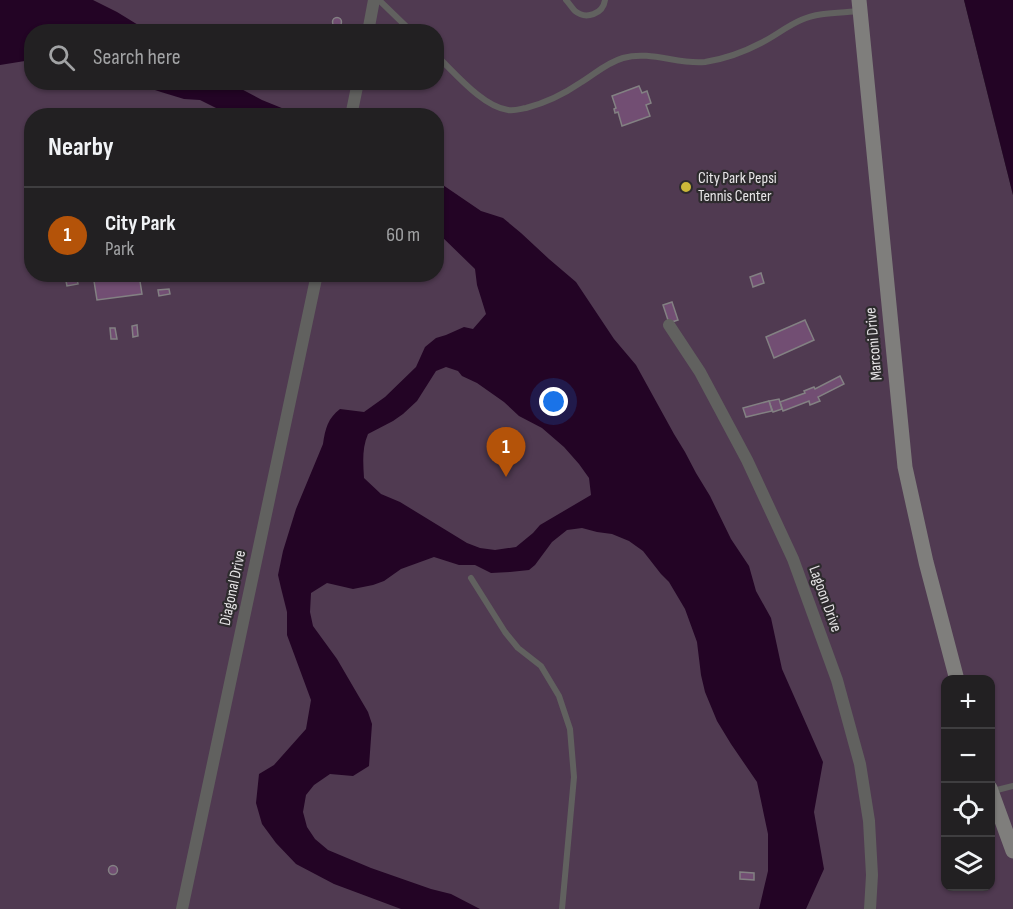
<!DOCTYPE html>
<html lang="en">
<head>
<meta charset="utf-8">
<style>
	:root { --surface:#222022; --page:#2a282a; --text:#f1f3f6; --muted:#a2a3a5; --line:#3f3e40; --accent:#b45309 }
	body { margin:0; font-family:"Sofia Sans Condensed",sans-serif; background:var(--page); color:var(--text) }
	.controls { position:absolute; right:18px; bottom:18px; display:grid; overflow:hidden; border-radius:12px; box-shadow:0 2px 4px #0004 }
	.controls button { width:54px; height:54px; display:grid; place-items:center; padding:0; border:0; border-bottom:2px solid var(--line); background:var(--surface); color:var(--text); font:30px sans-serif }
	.you { position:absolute; left:554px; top:402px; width:21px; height:21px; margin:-15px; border:4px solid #fff; border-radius:50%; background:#1a73e8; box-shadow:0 0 0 9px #1a73e833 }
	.badge { display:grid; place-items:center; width:39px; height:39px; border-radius:50%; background:var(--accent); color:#fff; font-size:20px; font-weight:700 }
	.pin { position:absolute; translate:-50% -50px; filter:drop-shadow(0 2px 3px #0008) }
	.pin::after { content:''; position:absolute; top:32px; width:21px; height:18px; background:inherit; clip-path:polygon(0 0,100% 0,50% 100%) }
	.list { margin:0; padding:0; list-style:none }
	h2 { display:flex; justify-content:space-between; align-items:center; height:78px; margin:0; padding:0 24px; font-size:26px }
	h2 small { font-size:20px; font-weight:400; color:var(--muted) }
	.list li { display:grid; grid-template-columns:39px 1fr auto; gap:18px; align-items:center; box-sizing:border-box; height:96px; padding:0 24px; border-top:2px solid var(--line) }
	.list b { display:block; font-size:22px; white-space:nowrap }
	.list p { margin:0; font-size:20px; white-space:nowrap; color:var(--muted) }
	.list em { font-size:20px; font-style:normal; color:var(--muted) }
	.icon { flex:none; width:33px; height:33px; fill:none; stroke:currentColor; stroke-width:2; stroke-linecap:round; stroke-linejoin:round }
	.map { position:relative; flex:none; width:1013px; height:909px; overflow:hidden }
	.search { position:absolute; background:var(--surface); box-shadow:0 2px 4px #0004; left:24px; top:24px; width:420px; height:66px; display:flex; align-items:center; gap:15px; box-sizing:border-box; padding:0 21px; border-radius:24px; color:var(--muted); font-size:22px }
	.panel { position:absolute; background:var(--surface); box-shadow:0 2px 4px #0004; left:24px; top:108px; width:420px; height:174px; border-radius:24px }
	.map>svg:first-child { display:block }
</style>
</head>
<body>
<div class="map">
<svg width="1013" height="909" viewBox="0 0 1013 909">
	<rect width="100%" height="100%" fill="#2d2b2d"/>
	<path fill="#503a51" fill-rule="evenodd" d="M 0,0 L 964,0 L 1013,195 L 1013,909 L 0,909 ZM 32,32 L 436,32 L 436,82 L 32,82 ZM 32,116 L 436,116 L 436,274 L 32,274 ZM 946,680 L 990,680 L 990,886 L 946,886 Z"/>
	<g fill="#230425" fill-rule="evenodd">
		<polygon points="0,0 93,0 117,12 148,31 32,32 31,60 0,65"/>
		<polygon points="964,0 1013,0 1013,195"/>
		<polygon points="134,83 230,83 262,100 299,115 230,115 200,100 184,99 161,92"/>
		<path d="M 437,181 L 481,211 L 503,218 L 521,233 L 549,259 L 576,282 L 614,339 L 636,365 L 674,434 L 685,452 L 696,473 L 710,496 L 731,539 L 749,566 L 756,591 L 771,618 L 782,669 L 823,762 L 814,812 L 824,869 L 806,909 L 759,909 L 768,871 L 768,834 L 757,782 L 731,744 L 717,721 L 705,692 L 701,675 L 697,642 L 685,609 L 669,582 L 661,574 L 643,551 L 629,541 L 612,534 L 597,532 L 582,528 L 567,530 L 552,542 L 535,565 L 529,570 L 510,572 L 491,573 L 475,565 L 459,565 L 434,557 L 401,569 L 384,581 L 373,585 L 353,589 L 327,583 L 311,593 L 310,612 L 313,626 L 337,659 L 358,695 L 368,712 L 372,724 L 369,766 L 353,776 L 330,774 L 314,785 L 306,795 L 303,812 L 307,827 L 315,839 L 328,850 L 371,868 L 431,889 L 451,894 L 480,909 L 401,909 L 334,884 L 296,864 L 276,843 L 262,824 L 256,803 L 259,774 L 274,765 L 306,729 L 311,700 L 287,635 L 287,612 L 281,588 L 278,575 L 283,551 L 296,509 L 323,444 C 325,429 328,418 340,409 L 364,412 L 385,397 L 416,367 L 425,347 L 436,338 L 446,335 L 464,327 L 473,329 L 486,314 L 477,285 L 475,269 L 437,232 ZM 446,367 L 458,371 L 462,376 L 477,383 L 504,402 L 519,416 L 542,428 L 564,447 L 579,464 L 589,478 L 591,495 L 540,525 L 533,533 L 516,547 L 495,550 L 480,548 L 467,543 L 400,502 L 381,494 L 364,478 C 363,462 362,448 368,434 L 393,421 L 403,414 L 417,401 L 436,371 Z"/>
	</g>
	<g fill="#724e73" stroke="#838183" stroke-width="1.5">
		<circle cx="337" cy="22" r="4.5"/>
		<polygon points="639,86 642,93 647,91 651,103 646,105 650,116 622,126 618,112 615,113 614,109 616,108 612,96"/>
		<polygon points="761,273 764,283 753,287 750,277"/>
		<polygon points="139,275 142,294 97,300 94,281"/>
		<polygon points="77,279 78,284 67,286 66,281"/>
		<polygon points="169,289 170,294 159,296 158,290"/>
		<polygon points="672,302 678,320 669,323 663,305"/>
		<polygon points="805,320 814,340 774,358 766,337"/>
		<polygon points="137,325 138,336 133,337 132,326"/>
		<polygon points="110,328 115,328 117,339 111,339"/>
		<polygon points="840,376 844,384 818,397 820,401 810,405 809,401 783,411 780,402 805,393 804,391 814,387 815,389"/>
		<polygon points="779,399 782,409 773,412 769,401"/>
		<polygon points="769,401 772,411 746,417 743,408"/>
		<circle cx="113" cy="870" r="4.5"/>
		<polygon points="740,872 754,873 754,880 740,879"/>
	</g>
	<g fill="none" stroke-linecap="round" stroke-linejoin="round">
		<g stroke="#61615f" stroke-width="6">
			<polyline points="379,0 412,32"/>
			<path d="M 566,0 C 569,3 572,8 575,11 C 586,20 603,14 605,0"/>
			<path d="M 436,55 C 455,73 483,107 508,110 C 515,111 520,109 526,108 C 545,103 564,94 580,83 C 595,74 606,63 623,58 C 651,50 678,65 705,62 C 724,59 744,52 761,43 C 775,36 787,26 801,20 C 818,12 841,13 860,11"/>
			<polyline points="471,578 505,632 518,648 541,666 559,696 570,729 574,777 562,909"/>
			<polyline points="993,791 1013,786"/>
		</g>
		<g stroke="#61615f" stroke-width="12">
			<polyline points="368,32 374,0"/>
			<polyline points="351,116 358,82"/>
			<polyline points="669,325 700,372 747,460 793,559 837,680 860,764 869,821 872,875 870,909"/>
			<polyline points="182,909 317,274"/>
		</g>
		<g stroke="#7f7e7c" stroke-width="15">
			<polyline points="859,0 905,467 926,562 957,680"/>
			<polyline points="990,788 1013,851"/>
		</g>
	</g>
	<circle fill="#ccb939" stroke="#2d2b2d" stroke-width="2" cx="686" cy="187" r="6"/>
	<g text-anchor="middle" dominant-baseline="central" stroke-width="4.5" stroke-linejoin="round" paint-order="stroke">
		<g font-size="16" fill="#e7e5e7" stroke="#2d2b2d" text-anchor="start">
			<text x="698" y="178">City Park Pepsi<tspan x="698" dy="18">Tennis Center</tspan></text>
		</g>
		<g font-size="16" fill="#e7e5e7" stroke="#2d2b2d">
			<text transform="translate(874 344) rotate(-95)">Marconi Drive</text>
			<text transform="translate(233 588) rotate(-78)">Diagonal Drive</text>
			<text transform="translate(825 599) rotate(70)">Lagoon Drive</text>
		</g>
	</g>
</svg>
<div class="controls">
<button>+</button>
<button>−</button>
<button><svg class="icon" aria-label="locate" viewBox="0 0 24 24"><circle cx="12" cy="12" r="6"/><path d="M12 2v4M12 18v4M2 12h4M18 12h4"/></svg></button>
<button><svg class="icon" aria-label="layers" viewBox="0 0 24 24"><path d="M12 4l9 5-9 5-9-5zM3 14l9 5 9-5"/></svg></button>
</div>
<div class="you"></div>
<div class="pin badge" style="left:506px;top:477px">1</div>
<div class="search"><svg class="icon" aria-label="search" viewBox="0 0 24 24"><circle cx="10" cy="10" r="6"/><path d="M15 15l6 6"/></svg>Search here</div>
<section class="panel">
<h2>Nearby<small></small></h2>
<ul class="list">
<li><span class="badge">1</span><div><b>City Park</b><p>Park</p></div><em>60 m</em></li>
</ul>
</section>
</div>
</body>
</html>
